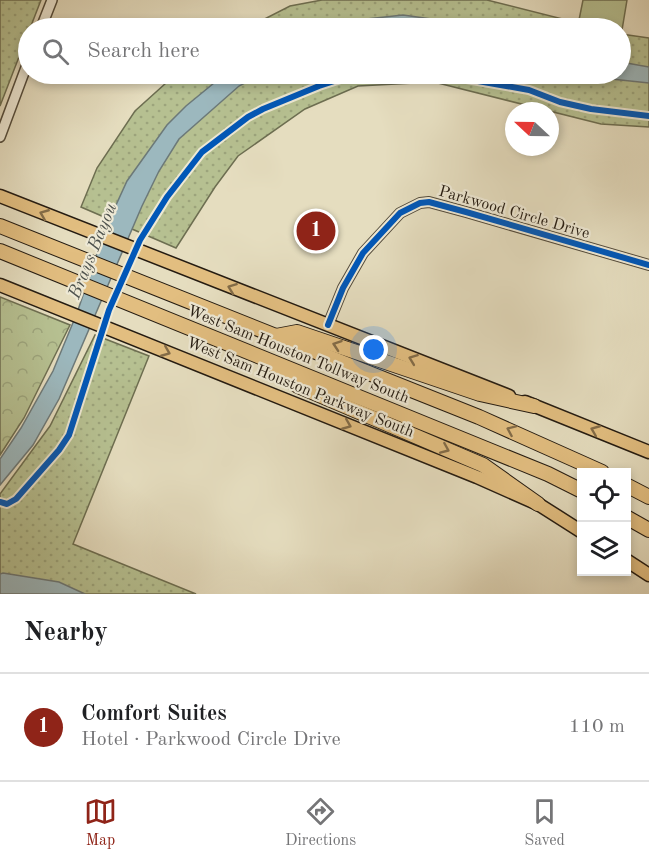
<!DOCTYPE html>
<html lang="en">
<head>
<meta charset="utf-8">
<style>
	:root { --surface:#fff; --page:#f2f2f2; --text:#202124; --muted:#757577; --line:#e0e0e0; --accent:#8f2418 }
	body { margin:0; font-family:"Old Standard TT",serif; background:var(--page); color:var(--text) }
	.controls { position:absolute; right:18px; bottom:18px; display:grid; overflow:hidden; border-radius:0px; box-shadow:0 3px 9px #0003 }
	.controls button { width:54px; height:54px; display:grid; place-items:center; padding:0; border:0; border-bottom:2px solid var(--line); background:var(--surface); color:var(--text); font:30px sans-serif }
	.compass { position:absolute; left:505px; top:102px; width:54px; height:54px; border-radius:50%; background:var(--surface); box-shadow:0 3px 9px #0003; rotate:292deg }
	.you { position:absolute; left:374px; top:350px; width:21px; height:21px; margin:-15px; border:4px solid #fff; border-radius:50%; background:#1a73e8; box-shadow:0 0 0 9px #1a73e833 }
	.badge { display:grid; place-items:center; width:39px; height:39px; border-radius:50%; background:var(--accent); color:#fff; font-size:20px; font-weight:700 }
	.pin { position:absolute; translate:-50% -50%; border:3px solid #fff; box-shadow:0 2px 6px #0006 }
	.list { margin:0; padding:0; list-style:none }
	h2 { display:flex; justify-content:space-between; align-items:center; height:78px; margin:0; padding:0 24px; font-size:26px }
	h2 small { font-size:20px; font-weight:400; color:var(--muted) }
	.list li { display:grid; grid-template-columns:39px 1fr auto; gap:18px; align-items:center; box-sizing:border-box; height:108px; padding:0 24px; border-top:2px solid var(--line) }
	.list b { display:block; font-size:22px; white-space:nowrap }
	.list p { margin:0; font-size:20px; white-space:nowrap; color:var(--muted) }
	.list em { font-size:20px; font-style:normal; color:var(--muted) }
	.icon { flex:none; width:33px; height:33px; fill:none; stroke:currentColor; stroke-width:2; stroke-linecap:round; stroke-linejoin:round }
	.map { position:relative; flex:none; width:649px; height:594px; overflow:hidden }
	.search { position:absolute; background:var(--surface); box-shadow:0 3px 9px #0003; left:18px; right:18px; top:18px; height:66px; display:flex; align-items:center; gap:15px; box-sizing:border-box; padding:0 21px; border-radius:33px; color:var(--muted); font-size:22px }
	.sheet { height:186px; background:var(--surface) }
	nav { display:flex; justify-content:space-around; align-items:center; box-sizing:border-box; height:84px; border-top:2px solid var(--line); background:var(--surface); font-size:16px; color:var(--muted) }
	nav a { display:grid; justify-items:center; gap:3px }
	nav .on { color:var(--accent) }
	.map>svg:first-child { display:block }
</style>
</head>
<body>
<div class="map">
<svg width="649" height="594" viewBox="0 0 649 594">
	<defs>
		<pattern id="grass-dots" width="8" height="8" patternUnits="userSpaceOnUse" patternTransform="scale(1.5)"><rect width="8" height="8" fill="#b6c091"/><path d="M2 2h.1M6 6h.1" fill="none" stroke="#9ca47c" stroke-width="1.8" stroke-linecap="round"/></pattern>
		<pattern id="park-crowns" width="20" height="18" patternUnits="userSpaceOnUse" patternTransform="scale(1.5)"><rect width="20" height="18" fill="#b6c091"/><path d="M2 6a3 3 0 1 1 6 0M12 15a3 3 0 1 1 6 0" fill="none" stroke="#9ca47c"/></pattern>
	</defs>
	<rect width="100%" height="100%" fill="#e5ddbf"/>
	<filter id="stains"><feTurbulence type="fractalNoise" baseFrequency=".00333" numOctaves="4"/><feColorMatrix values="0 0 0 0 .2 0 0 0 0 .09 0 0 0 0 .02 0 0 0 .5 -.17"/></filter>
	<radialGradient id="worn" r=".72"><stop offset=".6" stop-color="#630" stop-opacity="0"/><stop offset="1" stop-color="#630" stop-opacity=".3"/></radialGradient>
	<g fill="url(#grass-dots)" stroke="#6d6e51" stroke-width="1.5">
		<polygon points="0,0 41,0 0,106"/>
		<polygon points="322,0 487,0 598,28 247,28 290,6"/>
		<polygon points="621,34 649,38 649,127 601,124 434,82 358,86 305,109 238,156 215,187 176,248 81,207 97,168 135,111 176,74 620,74"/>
		<polygon points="95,335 149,356 73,544 196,594 0,594 0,494 50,426"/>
	</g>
	<polygon fill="url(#park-crowns)" stroke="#6d6e51" stroke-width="1.5" points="0,297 70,325 24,418 0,455"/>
	<polygon fill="#b6c091" stroke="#6d6e51" stroke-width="1.5" points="583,0 627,0 622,30 579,20"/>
	<g fill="#9cb8be" stroke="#6c7979" stroke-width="1.5">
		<polygon points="403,15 460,23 478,28 318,28 348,21"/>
		<polygon points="621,62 649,67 649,83 602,78 583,74 620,74"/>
		<polygon points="225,74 262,74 239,86 179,139 159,171 142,206 59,399 33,445 0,485 0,459 21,428 53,371 77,313 106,227 127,181 167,125 186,106"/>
		<polygon points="3,573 59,582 85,594 0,594 0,574"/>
	</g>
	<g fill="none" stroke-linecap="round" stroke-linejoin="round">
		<g stroke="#544c3c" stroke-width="12">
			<g id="minor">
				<polyline points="41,28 52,0"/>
				<polyline points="0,137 28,62"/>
				<polyline points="328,325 343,288 363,253 400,213 420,203 429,202 466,212 649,265"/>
			</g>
		</g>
		<g stroke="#241b11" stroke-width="15">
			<g id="major">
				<polyline points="0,196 509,396"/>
				<polyline points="0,285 477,477 538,504 582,532"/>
				<polyline points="525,402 649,452"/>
				<polyline points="626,560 649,575"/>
			</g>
		</g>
		<g stroke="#241b11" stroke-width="16">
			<g id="highway">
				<polyline points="0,226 479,417 602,472"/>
				<polyline points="0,251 548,474 582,491"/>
				<polyline points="276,336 297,332 480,394 534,406"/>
				<polyline points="277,371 298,386 483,465 538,504"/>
				<polyline points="626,485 649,497"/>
				<polyline points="626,517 649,530"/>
			</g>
		</g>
		<use href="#minor" stroke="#eee9d5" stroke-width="9"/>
		<use href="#major" stroke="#e2be80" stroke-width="12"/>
		<use href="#highway" stroke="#e2be80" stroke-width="14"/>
		<g stroke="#eee9d5" stroke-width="10">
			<g id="cycleway">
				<polyline points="438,74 529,90 560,102 591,109 649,116"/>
				<polyline points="328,325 343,288 363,253 400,213 420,203 429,202 466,212 649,265"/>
				<polyline points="0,502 7,504 16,499 59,450 69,435 109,310 140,240 167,197 202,152 248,117 263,109 319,86 356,74 364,74"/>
			</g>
		</g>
		<use href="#cycleway" stroke="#0057b8" stroke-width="6"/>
	</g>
	<defs><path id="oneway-chevron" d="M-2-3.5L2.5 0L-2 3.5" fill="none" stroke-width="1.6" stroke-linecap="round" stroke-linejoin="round" transform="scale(1.5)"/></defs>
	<g stroke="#836c48">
		<use href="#oneway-chevron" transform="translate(44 214) rotate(-158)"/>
		<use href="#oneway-chevron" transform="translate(232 288) rotate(-159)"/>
		<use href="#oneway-chevron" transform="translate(337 345) rotate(-161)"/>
		<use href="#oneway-chevron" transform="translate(166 352) rotate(22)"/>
		<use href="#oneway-chevron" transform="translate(413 359) rotate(-159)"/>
		<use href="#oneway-chevron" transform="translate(347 425) rotate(22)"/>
		<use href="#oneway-chevron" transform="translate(511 430) rotate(-156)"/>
		<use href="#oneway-chevron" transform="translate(595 430) rotate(-158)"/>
		<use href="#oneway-chevron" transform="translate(445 449) rotate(23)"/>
	</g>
	<g text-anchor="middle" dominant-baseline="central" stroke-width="4.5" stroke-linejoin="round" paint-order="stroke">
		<g font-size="16" fill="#241b11" stroke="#eee9d5">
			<text transform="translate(514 213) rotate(16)">Parkwood Circle Drive</text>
			<text transform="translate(298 355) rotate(22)">West Sam Houston Tollway South</text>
			<text transform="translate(300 388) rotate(22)">West Sam Houston Parkway South</text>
		</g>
		<g font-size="18" font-style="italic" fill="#4e524e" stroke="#eee9d5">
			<text transform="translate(93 251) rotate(-68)">Brays Bayou</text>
		</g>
	</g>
	<rect width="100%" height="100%" filter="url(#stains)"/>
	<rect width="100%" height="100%" fill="url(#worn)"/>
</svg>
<div class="controls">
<button><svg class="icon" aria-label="locate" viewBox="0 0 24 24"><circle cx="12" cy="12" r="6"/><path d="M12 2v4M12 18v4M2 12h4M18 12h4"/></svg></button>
<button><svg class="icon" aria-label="layers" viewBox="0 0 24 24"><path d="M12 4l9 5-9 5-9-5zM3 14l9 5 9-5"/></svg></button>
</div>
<svg class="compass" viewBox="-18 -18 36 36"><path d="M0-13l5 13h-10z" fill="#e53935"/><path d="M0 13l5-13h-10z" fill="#757577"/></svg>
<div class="you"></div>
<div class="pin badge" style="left:316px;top:231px">1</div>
<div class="search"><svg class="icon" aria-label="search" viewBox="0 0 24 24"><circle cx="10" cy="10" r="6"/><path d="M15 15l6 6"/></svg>Search here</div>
</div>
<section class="sheet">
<h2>Nearby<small></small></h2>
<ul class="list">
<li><span class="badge">1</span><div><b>Comfort Suites</b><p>Hotel · Parkwood Circle Drive</p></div><em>110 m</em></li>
</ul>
</section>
<nav>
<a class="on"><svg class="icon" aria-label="map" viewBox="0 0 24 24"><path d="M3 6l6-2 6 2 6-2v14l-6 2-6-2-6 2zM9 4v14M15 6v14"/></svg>Map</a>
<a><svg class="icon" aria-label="directions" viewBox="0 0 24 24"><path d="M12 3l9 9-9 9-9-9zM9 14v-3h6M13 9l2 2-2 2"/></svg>Directions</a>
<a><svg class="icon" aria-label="saved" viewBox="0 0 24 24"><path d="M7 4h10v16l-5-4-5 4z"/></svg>Saved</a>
</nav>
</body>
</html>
